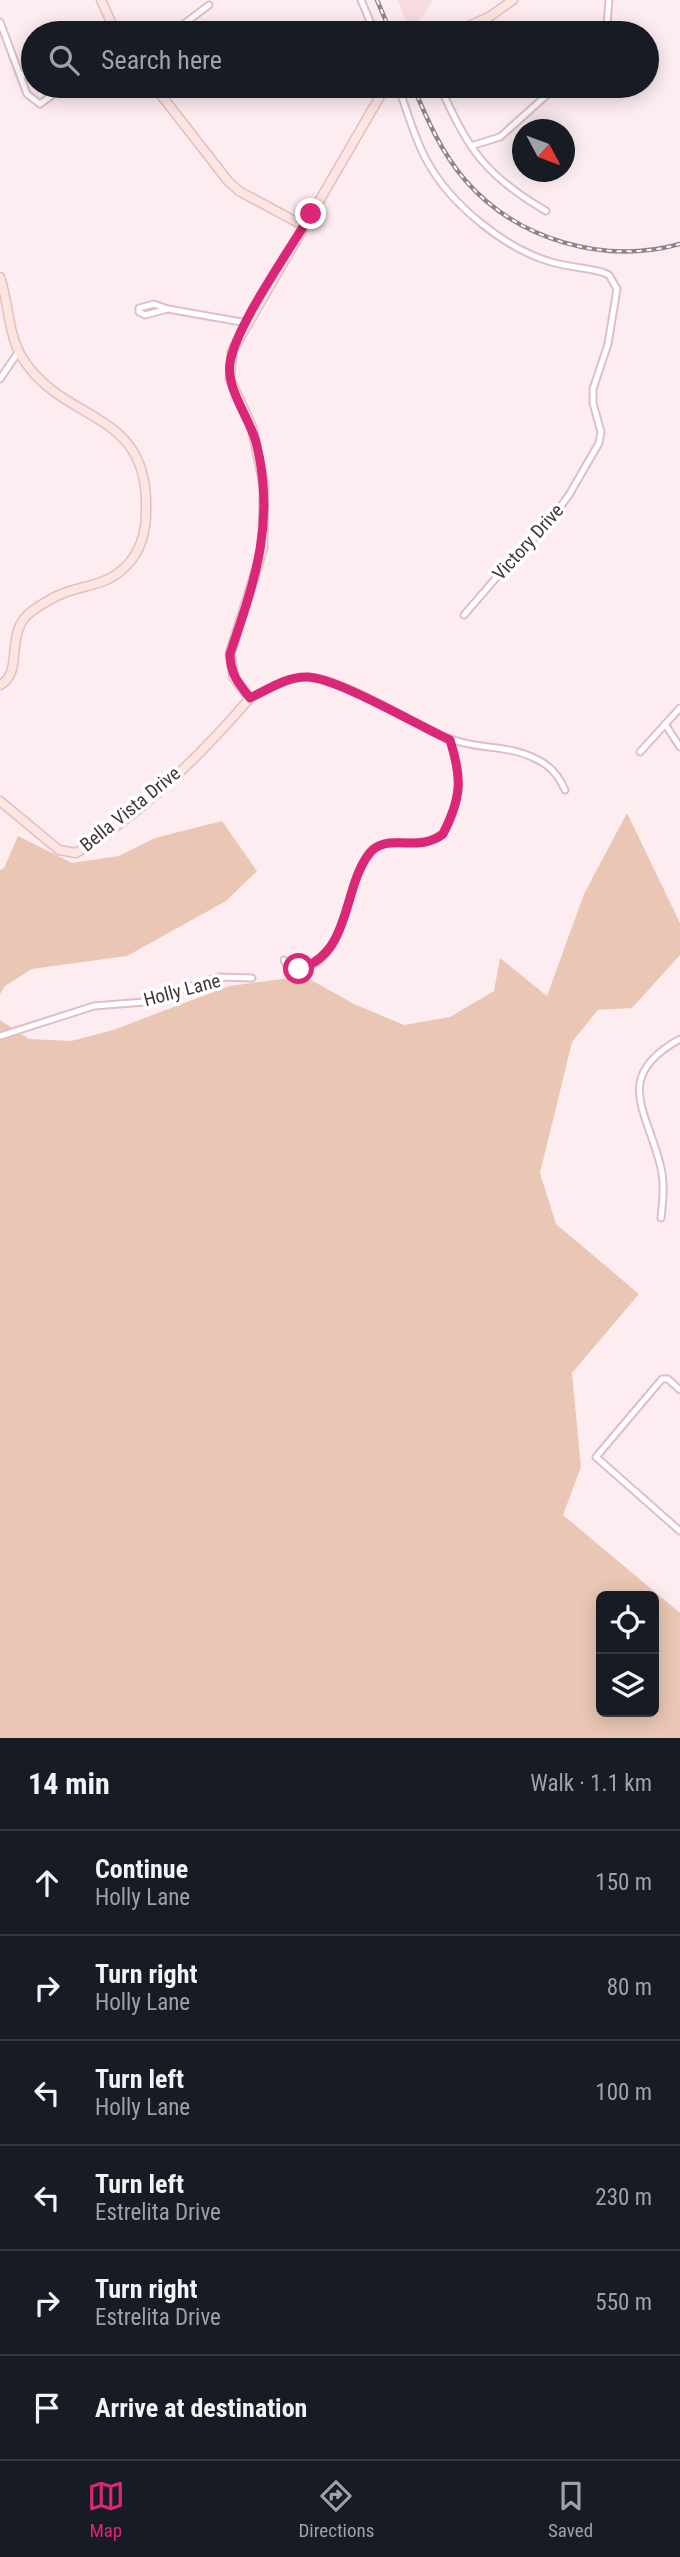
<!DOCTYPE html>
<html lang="en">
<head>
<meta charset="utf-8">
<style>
	:root { --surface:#171b24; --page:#242831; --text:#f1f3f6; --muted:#9ea1a6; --line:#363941; --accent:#db2777 }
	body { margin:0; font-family:"Roboto Condensed",sans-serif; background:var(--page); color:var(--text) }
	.controls { position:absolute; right:21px; bottom:21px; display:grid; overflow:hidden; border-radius:10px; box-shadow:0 4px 18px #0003 }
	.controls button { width:63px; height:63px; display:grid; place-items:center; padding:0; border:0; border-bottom:2px solid var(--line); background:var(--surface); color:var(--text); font:35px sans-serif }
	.compass { position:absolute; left:512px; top:119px; width:63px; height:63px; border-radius:50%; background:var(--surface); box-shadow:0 4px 18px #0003; rotate:131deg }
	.stop { position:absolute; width:21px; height:21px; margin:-16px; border:5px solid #db2777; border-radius:50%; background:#fff }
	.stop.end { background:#db2777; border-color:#fff; box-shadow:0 2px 7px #0008 }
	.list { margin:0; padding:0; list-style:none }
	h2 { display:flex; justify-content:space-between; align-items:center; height:91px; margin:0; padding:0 28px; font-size:30px }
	h2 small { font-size:23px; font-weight:400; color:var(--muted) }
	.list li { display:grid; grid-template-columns:46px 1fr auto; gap:21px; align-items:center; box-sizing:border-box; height:105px; padding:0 28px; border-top:2px solid var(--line) }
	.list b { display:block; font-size:26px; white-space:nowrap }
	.list p { margin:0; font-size:23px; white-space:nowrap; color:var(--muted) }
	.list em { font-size:23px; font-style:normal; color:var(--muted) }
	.icon { flex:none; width:38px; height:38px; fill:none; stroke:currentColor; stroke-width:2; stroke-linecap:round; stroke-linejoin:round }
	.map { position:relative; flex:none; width:680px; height:1738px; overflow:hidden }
	.search { position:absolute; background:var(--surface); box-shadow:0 4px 18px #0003; left:21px; right:21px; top:21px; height:77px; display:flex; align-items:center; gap:18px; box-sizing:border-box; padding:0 24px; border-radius:38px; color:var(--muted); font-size:26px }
	.sheet { height:721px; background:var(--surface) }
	nav { display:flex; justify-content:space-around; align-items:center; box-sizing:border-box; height:98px; border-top:2px solid var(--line); background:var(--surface); font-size:19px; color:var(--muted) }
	nav a { display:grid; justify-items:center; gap:4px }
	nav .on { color:var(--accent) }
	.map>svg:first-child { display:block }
</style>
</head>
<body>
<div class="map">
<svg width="680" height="1738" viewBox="0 0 680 1738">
	<rect width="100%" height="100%" fill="#fdedf0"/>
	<polygon fill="#f9dce2" points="398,0 433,0 419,21 423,33 410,33"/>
	<g fill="#eac7b4" fill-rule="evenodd">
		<path d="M 627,813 L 680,923 L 680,955 L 632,1008 L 598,1010 L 572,1042 L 540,1173 L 556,1224 L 639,1294 L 572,1373 L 581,1467 L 563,1515 L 680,1613 L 680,1738 L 0,1738 L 0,1020 L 29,1039 L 71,1041 L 113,1030 L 229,986 L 304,976 L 354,1004 L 404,1025 L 450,1017 L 494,991 L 500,958 L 547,996 L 584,894 ZM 601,1596 L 654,1596 L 654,1712 L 601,1712 Z"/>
		<polygon points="222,821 257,871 226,901 127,956 32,969 5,986 0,994 0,870 4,868 18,836 72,863 119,856 155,838"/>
	</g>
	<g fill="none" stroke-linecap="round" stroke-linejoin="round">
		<g stroke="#e3bdc6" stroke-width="9">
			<g id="street">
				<polyline points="361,0 375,33"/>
				<polyline points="0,22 27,94 40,104 51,96 51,86"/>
				<polyline points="172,33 209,5"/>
				<polyline points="602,33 607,24 609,0"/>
				<polyline points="21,74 33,76"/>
				<path d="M 398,86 C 407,110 414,138 427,161 C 450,204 507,251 555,263 C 570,267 587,268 602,272 L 609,275 L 617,289 L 608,344 L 593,389 L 593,403 L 601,432 L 599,443 L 569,495 L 543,530 L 521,549 L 464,615"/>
				<path d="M 440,86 C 467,149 486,176 546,211"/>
				<polyline points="471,146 500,137 557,86"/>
				<polyline points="168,309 154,304 139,308 139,312 145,315 168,309 247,323"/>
				<polyline points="0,379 19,351"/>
				<path d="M 250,698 C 267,690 285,678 305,677 C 338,675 412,724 448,738 C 476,750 508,744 536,759 C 550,765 559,776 565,790"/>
				<polyline points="665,724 680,747"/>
				<polyline points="640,752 680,708"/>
				<path d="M 284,960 L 288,968 C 348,978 344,876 372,850 C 391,833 418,853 443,833 C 462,797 462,777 450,739"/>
				<polyline points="0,1036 94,1006 144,1002 219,977 252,978"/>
				<path d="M 661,1218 C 663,1200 665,1182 660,1164 C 646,1109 613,1076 680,1039"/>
				<polyline points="680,1390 668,1379 662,1379 596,1457 680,1531"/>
			</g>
		</g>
		<g stroke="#e3bdc6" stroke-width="11">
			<g id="secondary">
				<polyline points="101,0 116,33"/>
				<polyline points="453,33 489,17 513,0"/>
				<polyline points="154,86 228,181 239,191 304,226"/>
				<path d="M 0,277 C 9,304 8,336 23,359 C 65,425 150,408 146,512 C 146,535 140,554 123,569 C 106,585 85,585 64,593 C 53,597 42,604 32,611 C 3,632 25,672 0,685"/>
				<path d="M 0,801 L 59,850 L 76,853 C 137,818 204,752 250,698 L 234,678 L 230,654 L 263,548 L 264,486 L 252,427 L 230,379 L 232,351 L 386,86"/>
			</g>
		</g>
		<use href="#street" stroke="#fff" stroke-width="5"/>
		<use href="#secondary" stroke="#fde6e2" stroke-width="8"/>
		<g stroke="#938386" stroke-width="4.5">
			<g id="rail">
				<polyline points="377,0 391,33"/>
				<path d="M 413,86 C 427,119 441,152 465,180 C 517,240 604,265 680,244"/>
			</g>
		</g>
		<use href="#rail" stroke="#fff" stroke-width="2" stroke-dasharray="5" stroke-linecap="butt"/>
	</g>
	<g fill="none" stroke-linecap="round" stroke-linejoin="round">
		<path stroke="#db2777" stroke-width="9" d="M 299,969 C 352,953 342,889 369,854 C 386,831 418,854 443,834 C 462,797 462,778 450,740 C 419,726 334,676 306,677 C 286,677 267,690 250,698 C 238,683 230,673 230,654 C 255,580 276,521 256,442 C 249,417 226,389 230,363 C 235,327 291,248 311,214"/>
	</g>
	<g text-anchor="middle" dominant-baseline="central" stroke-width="7" stroke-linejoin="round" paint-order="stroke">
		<g font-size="19" fill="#443538" stroke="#fff">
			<text transform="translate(528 542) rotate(-48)">Victory Drive</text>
			<text transform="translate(130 809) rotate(-39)">Bella Vista Drive</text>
			<text transform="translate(182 990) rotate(-15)">Holly Lane</text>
		</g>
	</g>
</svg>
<div class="controls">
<button><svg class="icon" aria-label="locate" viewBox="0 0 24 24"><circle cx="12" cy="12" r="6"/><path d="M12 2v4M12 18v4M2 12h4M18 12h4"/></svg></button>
<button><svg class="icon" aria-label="layers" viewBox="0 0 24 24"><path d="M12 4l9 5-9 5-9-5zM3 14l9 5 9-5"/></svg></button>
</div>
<svg class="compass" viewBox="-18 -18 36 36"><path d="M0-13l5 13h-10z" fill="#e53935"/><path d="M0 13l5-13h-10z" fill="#9ea1a6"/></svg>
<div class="stop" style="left:299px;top:969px"></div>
<div class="stop end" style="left:311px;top:214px"></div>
<div class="search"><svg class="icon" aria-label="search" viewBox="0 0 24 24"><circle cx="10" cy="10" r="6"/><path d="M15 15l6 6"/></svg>Search here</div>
</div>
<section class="sheet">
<h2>14 min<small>Walk · 1.1 km</small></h2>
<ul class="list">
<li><svg class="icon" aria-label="ahead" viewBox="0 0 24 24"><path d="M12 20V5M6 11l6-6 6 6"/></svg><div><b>Continue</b><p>Holly Lane</p></div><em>150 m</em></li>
<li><svg class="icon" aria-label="right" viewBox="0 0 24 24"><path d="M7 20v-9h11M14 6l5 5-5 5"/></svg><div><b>Turn right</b><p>Holly Lane</p></div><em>80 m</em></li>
<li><svg class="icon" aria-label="left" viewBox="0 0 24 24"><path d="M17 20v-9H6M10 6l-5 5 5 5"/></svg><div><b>Turn left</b><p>Holly Lane</p></div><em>100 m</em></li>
<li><svg class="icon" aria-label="left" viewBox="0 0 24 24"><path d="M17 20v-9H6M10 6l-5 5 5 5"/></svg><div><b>Turn left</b><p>Estrelita Drive</p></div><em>230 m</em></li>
<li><svg class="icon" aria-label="right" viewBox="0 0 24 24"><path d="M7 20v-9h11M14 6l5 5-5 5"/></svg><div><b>Turn right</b><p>Estrelita Drive</p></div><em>550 m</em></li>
<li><svg class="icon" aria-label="arrive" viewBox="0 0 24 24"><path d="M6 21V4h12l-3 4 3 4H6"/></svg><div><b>Arrive at destination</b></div></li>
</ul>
</section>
<nav>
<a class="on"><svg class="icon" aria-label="map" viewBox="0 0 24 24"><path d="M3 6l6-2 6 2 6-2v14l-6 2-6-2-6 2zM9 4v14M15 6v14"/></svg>Map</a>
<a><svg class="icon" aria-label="directions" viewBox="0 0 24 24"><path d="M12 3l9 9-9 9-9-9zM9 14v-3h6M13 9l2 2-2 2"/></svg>Directions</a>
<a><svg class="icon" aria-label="saved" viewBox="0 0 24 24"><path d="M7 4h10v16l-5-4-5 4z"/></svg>Saved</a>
</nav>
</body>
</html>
